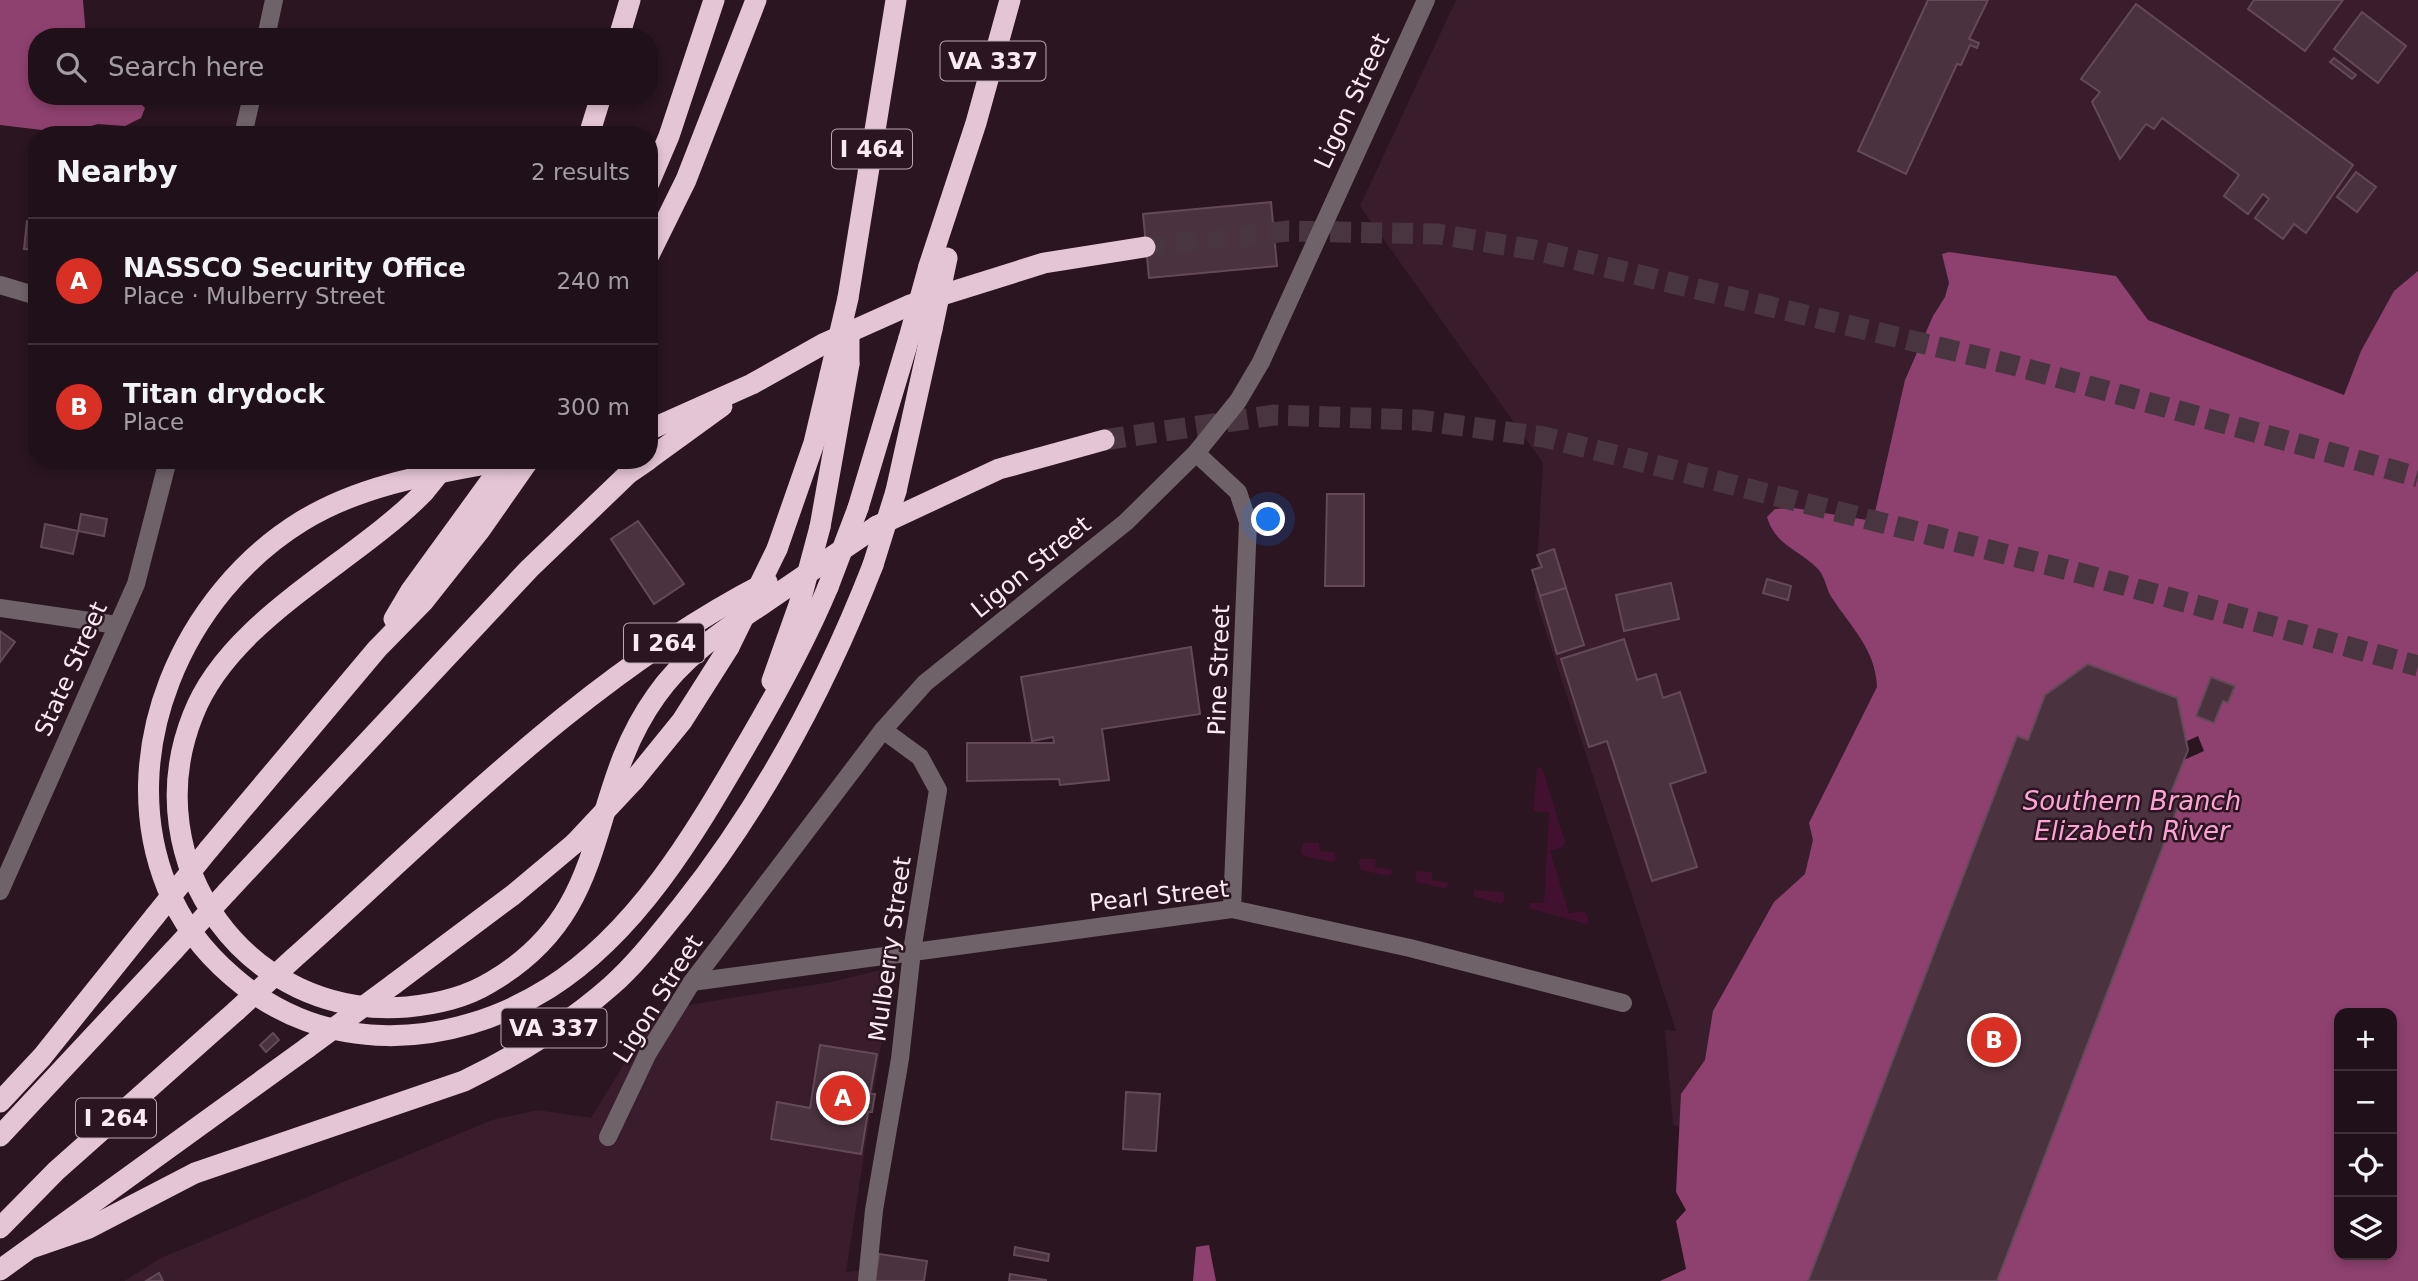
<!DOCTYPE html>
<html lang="en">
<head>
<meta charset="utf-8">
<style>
	:root { --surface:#201019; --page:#2d1e26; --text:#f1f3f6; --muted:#a29da2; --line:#3d3038; --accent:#d93025 }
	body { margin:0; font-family:"DejaVu Sans",sans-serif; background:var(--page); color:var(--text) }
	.controls { position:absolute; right:21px; bottom:21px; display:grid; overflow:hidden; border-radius:14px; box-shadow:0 4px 10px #0003 }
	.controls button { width:63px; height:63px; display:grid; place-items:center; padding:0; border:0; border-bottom:2px solid var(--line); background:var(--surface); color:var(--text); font:35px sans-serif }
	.you { position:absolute; left:1269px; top:520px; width:24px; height:24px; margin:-18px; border:5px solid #fff; border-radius:50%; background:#1a73e8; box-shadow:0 0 0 10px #1a73e833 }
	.badge { display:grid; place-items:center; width:46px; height:46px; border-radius:50%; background:var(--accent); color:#fff; font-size:23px; font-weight:700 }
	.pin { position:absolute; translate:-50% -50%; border:4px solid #fff; box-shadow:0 2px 7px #0006 }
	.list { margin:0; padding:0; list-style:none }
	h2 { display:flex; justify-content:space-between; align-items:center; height:91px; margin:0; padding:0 28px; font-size:30px }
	h2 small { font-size:23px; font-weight:400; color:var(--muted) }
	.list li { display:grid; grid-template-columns:46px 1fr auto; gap:21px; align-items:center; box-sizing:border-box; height:126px; padding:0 28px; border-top:2px solid var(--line) }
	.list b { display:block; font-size:26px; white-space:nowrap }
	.list p { margin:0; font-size:23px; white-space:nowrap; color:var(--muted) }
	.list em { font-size:23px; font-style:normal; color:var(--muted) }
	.icon { flex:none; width:38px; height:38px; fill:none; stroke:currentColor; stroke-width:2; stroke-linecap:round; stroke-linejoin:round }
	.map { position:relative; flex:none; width:2418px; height:1281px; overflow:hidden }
	.search { position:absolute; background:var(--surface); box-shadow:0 4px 10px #0003; left:28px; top:28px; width:630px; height:77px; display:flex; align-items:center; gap:18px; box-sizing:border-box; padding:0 24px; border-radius:28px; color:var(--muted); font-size:26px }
	.panel { position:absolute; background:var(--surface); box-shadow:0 4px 10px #0003; left:28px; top:126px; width:630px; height:343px; border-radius:28px }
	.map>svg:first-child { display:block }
</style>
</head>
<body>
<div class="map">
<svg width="2418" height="1281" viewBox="0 0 2418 1281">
	<rect width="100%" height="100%" fill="#2a1521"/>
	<g fill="#391d2d">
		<polygon points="1456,0 2418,0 2418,835 1698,1130 1673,1125 1665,1030 1676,1031 1535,598 1543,463 1360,206"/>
		<polygon points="893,967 846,1272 872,1269 871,1281 124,1281 161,1258 492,1120 538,1110 591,1118 657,1010 831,982"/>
	</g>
	<g fill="#42112f">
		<polygon points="1537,766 1543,770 1565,842 1563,847 1550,851 1569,913 1585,911 1589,922 1586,924 1528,908 1530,903 1544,903 1549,813 1533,811"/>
		<polygon points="1303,843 1319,843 1320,851 1334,852 1336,859 1332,862 1304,856 1301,852"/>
		<polygon points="1361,859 1376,859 1375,867 1391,869 1393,873 1388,876 1361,870 1358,863"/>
		<polygon points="1418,871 1432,872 1432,880 1448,883 1447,889 1417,882 1415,876"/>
		<polygon points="1474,890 1503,892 1505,900 1501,904 1473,896"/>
	</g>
	<g fill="#8e416f" fill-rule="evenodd">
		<polygon points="0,0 83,0 86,37 37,37 37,96 133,96 145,108 141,118 125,126 98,124 67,133 0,125"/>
		<path d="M 1949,252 L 2116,276 L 2148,320 L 2344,395 L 2361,351 L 2394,291 L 2418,271 L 2418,1281 L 1660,1281 L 1686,1269 L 1676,1221 L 1686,1210 L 1676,1192 L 1681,1094 L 1705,1060 L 1713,1011 L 1774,902 L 1805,874 L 1813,840 L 1809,823 L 1877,687 C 1876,650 1851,627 1832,598 C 1826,589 1825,576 1818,569 C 1797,548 1776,546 1767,517 L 1775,509 L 1794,508 L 1873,521 L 1905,380 L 1933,316 L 1945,297 L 1949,283 L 1942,254 ZM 2339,1013 L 2392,1013 L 2392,1255 L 2339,1255 Z"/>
		<polygon points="1209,1245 1216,1281 1193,1281 1196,1247"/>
	</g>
	<polygon fill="#2a1521" points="2198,736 2204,751 2166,768 2159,754"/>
	<g fill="#4a323f" stroke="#644a58" stroke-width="2">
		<polygon points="1928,0 1988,0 1969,39 1979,43 1977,48 1970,45 1961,65 1957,64 1906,174 1858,151"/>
		<polygon points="2254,0 2343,0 2305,51 2248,9"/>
		<polygon points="2136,4 2353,165 2306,233 2294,224 2283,239 2255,218 2269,199 2263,194 2248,214 2224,196 2239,175 2162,118 2154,129 2146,124 2120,159 2092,102 2100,92 2081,79"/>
		<polygon points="2362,12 2406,46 2378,83 2334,49"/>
		<polygon points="2334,58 2356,75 2352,79 2330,62"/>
		<polygon points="2356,172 2376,187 2357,212 2337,197"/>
		<polygon points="1271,202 1277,266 1149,278 1143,214"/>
		<polygon points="27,221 37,222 37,250 24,249"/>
		<polygon points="1327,494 1364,494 1364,586 1325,586"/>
		<polygon points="81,514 107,519 104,536 78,531"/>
		<polygon points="638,521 684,584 654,604 611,539"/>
		<polygon points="45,524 78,531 73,554 41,547"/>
		<polygon points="1554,549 1566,588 1540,596 1532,570 1542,567 1537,555"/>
		<polygon points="1767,579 1791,586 1788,600 1763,593"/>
		<polygon points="1671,583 1679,619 1624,631 1616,595"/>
		<polygon points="1566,588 1584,645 1557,654 1540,596"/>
		<polygon points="0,631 15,642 0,662"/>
		<polygon points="1624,639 1637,680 1656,674 1663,698 1680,692 1706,772 1670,784 1697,867 1652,881 1607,741 1589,747 1561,659"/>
		<polygon points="1191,647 1200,714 1102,729 1109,780 1060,785 1059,779 967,781 967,743 1054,743 1053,737 1032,741 1021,677"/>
		<polygon points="2088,664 2177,698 2188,750 2170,795 2181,799 1997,1281 1808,1281 2017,736 2028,740 2045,695"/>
		<polygon points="2211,677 2235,686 2228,703 2223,701 2214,723 2196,716"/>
		<polygon points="273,1033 279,1040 266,1052 260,1045"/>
		<polygon points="820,1045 877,1054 870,1094 875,1094 872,1112 868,1112 861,1154 771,1139 777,1102 810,1108"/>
		<polygon points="1126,1092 1160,1094 1156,1151 1123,1149"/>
		<polygon points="1015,1247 1049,1254 1048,1261 1014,1255"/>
		<polygon points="879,1254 927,1261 924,1281 875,1281"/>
		<polygon points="159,1273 163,1281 146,1281"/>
		<polygon points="1010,1274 1046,1280 1046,1281 1009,1281"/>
	</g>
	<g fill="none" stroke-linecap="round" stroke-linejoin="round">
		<g stroke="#493540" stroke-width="21" stroke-dasharray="21 10" stroke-linecap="butt">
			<polyline points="1145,247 1288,231 1438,234 1535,250 2009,364 2418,477"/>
			<polyline points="1104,440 1274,415 1419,420 1544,437 2072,571 2418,666"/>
		</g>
		<g stroke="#6f6268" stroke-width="18">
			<polyline points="266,37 274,0"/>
			<polyline points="243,135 252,96"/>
			<polyline points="0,285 37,296"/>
			<polyline points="1196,453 1238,492 1248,522 1232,909"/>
			<polyline points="0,608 117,625"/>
			<polyline points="0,891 136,584 168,460"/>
			<polyline points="692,982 1232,909 1410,948 1623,1003"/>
			<polyline points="608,1137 648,1053 692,982 883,730 925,683 1126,522 1196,453 1238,401 1261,362 1426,0"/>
			<polyline points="867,1281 874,1210 900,1059 912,951 938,790 920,757 883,730"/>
		</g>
		<g stroke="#e4c5d5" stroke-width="21">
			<polyline points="619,37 630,0"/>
			<polyline points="589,135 601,96"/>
			<polyline points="649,183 669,136 714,0"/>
			<polyline points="649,255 686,180 756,0"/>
			<polyline points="929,266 976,123 1010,0"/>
			<polyline points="848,298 896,0"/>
			<polyline points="649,430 752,384 825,343 910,305 1044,263 1145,247"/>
			<polyline points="649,459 722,406"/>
			<path d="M 507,460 C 437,473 364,483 302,521 C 183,594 113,753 167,887 C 181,922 204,952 232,976 C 323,1057 450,1050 549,988 C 639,931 696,831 748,742 C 778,691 805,642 828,587"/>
			<polyline points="896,491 932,329"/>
			<path d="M 424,492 C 354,564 230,619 193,715 C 134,863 248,1020 407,1007 C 437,1004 465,998 491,982 C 616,909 583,798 656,696 C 685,654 726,629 767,601 C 804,576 840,551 877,526"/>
			<polyline points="858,508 909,338"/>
			<polyline points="877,526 999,469 1104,440"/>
			<polyline points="820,527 849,364"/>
			<polyline points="777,549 814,443 830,375"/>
			<polyline points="394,619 410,592 492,479"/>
			<polyline points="772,681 800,602"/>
			<polyline points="634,780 682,721 729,647"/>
			<polyline points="209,849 377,649 423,602 480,530 529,460"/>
			<polyline points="227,892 529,569 629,473 648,460"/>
			<path d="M 294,958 C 443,825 587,674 767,582"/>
			<polyline points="394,984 513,895 575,843"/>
			<polyline points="0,1102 42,1057 155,916"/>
			<polyline points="0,1136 174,950"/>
			<polyline points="0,1228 56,1171 236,1011"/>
			<path d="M 31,1248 L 89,1228 L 195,1173 L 464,1081 C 515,1056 568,1024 611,986 C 637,963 659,934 681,907 C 763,804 825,688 873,565"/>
			<polyline points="0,1270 307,1048"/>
		</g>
		<g stroke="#e4c5d5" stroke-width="21">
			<polyline points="849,328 849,364"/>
			<polyline points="932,329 947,258"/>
			<polyline points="909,338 929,266"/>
			<polyline points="830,375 848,298"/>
			<polyline points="492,479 504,460"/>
			<polyline points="424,492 450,460"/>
			<polyline points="873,565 896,491"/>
			<polyline points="828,587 858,508"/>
			<polyline points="800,602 820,527"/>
			<polyline points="729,647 777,549"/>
			<polyline points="575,843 634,780"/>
			<polyline points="155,916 209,849"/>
			<polyline points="174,950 227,892"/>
			<polyline points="236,1011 294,958"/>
			<polyline points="307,1048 394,984"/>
		</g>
	</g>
	<g text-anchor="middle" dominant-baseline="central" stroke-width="5" stroke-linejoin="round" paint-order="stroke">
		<g fill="#2a1521" stroke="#bba9b3" stroke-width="2">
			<rect x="940.5" y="41.5" width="105" height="39" rx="5"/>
			<rect x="832" y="129.5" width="80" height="39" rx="5"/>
			<rect x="624" y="623.5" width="80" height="39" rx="5"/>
			<rect x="501.5" y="1008.5" width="105" height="39" rx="5"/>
			<rect x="76" y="1098.5" width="80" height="39" rx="5"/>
		</g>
		<g font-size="23" font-weight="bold" fill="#f9e9f1">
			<text x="993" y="61">VA 337</text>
			<text x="872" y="149">I 464</text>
			<text x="664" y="643">I 264</text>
			<text x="554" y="1028">VA 337</text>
			<text x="116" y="1118">I 264</text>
		</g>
		<g font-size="24" fill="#f9e9f1" stroke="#2a1521">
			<text transform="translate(1352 101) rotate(-65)">Ligon Street</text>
			<text transform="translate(1031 567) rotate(-39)">Ligon Street</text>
			<text transform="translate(71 669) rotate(-66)">State Street</text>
			<text transform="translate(1219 670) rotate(-88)">Pine Street</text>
			<text transform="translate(1159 896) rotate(-6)">Pearl Street</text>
			<text transform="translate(890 949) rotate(-82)">Mulberry Street</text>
			<text transform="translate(658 999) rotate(-58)">Ligon Street</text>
		</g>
		<g font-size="26" font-style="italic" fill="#fca5d5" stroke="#2a1521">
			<text x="2132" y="801">Southern Branch<tspan x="2132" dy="30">Elizabeth River</tspan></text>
		</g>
	</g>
</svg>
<div class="controls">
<button>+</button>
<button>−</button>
<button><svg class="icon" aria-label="locate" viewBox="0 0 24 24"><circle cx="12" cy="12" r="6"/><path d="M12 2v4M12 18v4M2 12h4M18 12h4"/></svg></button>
<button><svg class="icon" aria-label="layers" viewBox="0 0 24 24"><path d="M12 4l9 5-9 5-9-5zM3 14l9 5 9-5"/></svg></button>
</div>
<div class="you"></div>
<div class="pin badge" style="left:843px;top:1098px">A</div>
<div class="pin badge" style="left:1994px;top:1040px">B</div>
<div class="search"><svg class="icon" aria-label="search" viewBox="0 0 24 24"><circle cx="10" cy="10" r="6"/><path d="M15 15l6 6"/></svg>Search here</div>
<section class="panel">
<h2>Nearby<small>2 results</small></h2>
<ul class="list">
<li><span class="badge">A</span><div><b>NASSCO Security Office</b><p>Place · Mulberry Street</p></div><em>240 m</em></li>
<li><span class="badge">B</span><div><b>Titan drydock</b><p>Place</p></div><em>300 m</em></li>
</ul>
</section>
</div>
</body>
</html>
